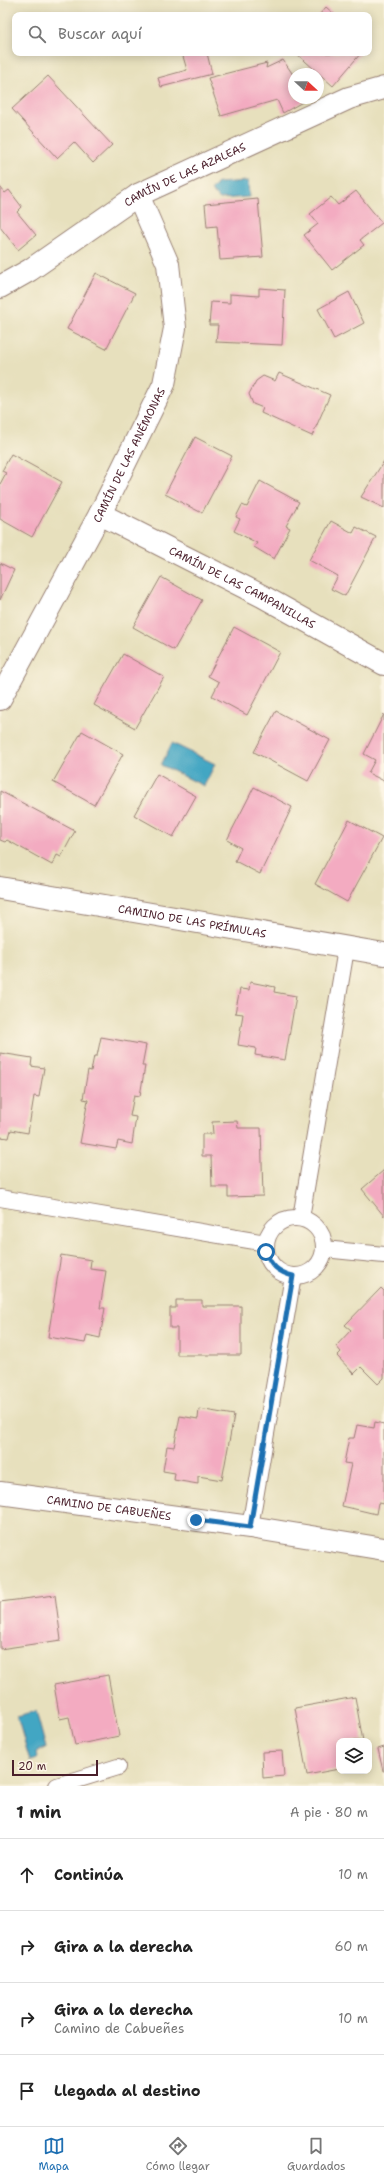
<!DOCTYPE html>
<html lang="es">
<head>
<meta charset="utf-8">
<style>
	:root { --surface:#fff; --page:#f6f6f6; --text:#222; --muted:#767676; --line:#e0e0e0; --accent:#1f6fb2 }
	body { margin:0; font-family:"Shantell Sans",sans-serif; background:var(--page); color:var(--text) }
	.controls { position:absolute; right:12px; bottom:12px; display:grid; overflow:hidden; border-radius:8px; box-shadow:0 2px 10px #0003 }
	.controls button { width:36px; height:36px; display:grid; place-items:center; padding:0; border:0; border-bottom:1px solid var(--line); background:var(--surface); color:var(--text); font:20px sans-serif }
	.compass { position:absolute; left:288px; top:68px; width:36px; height:36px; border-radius:50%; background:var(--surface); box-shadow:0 2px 10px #0003; rotate:111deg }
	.scale { position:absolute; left:12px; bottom:10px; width:86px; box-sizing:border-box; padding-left:4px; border:2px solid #4a1f2b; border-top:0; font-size:11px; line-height:14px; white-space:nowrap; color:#4a1f2b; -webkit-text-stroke:3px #fcf5e5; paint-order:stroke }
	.stop { position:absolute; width:12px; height:12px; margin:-9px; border:3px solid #1f6fb2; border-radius:50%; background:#fff }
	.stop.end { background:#1f6fb2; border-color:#fff; box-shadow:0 1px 4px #0008 }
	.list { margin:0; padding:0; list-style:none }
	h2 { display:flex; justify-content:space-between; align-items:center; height:52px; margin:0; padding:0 16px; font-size:17px }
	h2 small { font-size:13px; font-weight:400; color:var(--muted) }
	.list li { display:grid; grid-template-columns:26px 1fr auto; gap:12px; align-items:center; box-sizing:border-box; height:72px; padding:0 16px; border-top:1px solid var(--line) }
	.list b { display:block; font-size:15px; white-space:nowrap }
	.list p { margin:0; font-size:13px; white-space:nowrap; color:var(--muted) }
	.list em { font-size:13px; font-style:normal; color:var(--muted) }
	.icon { flex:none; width:22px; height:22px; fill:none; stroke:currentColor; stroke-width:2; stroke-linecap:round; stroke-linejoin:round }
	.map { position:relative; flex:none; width:384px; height:1786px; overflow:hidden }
	.search { position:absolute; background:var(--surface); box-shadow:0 2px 10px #0003; left:12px; right:12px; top:12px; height:44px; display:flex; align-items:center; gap:10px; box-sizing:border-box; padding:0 14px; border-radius:8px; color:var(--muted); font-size:15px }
	.sheet { height:340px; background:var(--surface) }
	nav { display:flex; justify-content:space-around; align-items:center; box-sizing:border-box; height:56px; border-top:1px solid var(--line); background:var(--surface); font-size:11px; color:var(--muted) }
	nav a { display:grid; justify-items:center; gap:2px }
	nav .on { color:var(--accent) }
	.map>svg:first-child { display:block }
</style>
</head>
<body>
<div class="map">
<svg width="384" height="1786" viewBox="0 0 384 1786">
	<rect width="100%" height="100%" fill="#fcf5e5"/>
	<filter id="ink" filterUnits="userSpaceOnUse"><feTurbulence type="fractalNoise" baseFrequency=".025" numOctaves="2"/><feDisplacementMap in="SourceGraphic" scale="8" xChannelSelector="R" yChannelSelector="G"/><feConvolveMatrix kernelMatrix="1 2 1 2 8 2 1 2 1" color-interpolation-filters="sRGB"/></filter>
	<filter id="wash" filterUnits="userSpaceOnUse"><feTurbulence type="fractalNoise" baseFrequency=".012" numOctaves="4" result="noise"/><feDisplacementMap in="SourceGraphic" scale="16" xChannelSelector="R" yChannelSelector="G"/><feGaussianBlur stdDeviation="0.9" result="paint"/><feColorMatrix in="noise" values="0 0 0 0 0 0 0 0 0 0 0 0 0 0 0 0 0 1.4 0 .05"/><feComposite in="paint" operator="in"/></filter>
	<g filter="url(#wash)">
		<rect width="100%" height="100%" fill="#e7e0bd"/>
		<g fill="#43a6c3" stroke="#466277">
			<polygon points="248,181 249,197 220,199 211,191 218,183"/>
			<polygon points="172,743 215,764 204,786 161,765"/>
			<polygon points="36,1711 46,1748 36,1752 37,1759 30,1761 17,1716"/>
		</g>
		<g id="blocks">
			<g fill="#f3abc1">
				<polygon points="326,7 335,15 319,15"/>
				<polygon points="182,53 207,53 212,74 161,87 158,78 187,70"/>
				<polygon points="296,53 361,53 333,86"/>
				<polygon points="283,60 294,76 294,98 305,98 306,100 283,113 277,100 221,116 208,78 267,63 266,68"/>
				<polygon points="48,76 112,145 93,163 74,142 57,158 12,109"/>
				<polygon points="0,187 5,193 9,190 22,207 17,212 36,235 18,250 0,227"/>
				<polygon points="356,191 382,223 360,240 364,245 332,270 304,235 318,224 310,214 331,197 338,205"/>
				<polygon points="258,199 263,257 220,260 217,226 207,227 205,204"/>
				<polygon points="96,273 135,293 106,349 67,329"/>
				<polygon points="259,288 285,290 282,345 216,342 218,325 209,325 211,302 230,303 230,294 259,296"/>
				<polygon points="349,292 364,323 334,339 318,309"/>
				<polygon points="279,373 330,395 312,436 261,413 263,408 253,404 249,394 256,381 263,376 275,381"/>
				<polygon points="195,437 232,456 202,513 165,494"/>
				<polygon points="11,454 62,482 32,537 0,519 0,484 6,473 2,471"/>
				<polygon points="384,461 384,508 361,497"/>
				<polygon points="260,481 299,502 286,526 290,528 274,559 254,547 257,543 234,531 240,519 236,517 242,505 247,507"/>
				<polygon points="331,521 353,533 356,527 376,537 345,596 331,589 338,576 309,560"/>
				<polygon points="0,563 14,570 0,600"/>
				<polygon points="161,577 202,600 174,650 133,627"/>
				<polygon points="234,627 280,652 247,715 212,696 219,682 208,676"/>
				<polygon points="123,654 164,677 135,728 94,705"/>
				<polygon points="276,711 330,740 308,781 254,752"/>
				<polygon points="384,714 384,781 368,773 375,760 364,754"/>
				<polygon points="82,731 123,754 94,805 53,782"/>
				<polygon points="157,774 196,796 173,837 134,815"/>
				<polygon points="254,787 292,807 260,874 235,861 241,848 227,840"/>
				<polygon points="0,791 75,831 61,857 57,855 52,865 7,840 5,842 0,840"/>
				<polygon points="349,820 382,838 347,902 315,884"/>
				<polygon points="250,982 275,987 274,992 296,996 285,1060 255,1055 256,1048 238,1045 243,1014 235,1013 240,989 249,990"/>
				<polygon points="101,1037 146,1045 142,1066 145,1066 140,1096 134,1095 130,1116 136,1117 132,1144 118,1141 116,1149 80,1143 88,1100 83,1099 88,1070 91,1071 94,1056 97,1056"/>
				<polygon points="0,1053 32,1058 31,1066 44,1068 39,1097 34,1096 28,1133 11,1130 9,1138 0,1137"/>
				<polygon points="237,1121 238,1128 261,1128 263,1196 228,1197 228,1187 212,1187 211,1156 202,1156 202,1134 213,1134 212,1122"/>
				<polygon points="384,1170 384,1216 362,1189"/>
				<polygon points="61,1255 91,1260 90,1269 106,1271 100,1308 105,1308 100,1338 87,1335 85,1343 48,1337"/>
				<polygon points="381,1288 384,1291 384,1378 378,1384 361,1367 354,1374 337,1356 341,1352 336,1346 351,1330 345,1325"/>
				<polygon points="176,1300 202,1300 202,1306 241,1306 241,1355 177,1355 177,1328 170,1328 170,1308 176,1308"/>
				<polygon points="199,1409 234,1415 222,1480 198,1476 198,1484 174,1480 175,1473 163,1471 167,1446 174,1447 180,1416 198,1419"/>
				<polygon points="375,1422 384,1424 384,1504 378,1503 376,1514 342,1506 351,1464 344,1463 349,1438 354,1438 357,1425 374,1428"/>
				<polygon points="55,1595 61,1640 0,1649 0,1602"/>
				<polygon points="108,1675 119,1736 75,1745 69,1717 60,1719 54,1685"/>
				<polygon points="355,1697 363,1741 339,1741 339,1769 307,1775 295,1708"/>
				<polygon points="384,1747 384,1771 383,1771 378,1749"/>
				<polygon points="282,1751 284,1776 263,1778 262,1752"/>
			</g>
		</g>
	</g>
	<g filter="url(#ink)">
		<use href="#blocks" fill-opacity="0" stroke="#988074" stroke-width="1"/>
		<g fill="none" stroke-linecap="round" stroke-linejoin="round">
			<g stroke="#988074" stroke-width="18">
				<g id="service">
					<polyline points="0,1198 266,1243"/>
					<polyline points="301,1218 346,949"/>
					<circle cx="295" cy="1247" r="29"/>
					<polyline points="324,1249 384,1255"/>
					<polyline points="250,1527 293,1276"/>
					<polyline points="57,1786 118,1767"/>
				</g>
			</g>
			<g stroke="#988074" stroke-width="24">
				<g id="minor">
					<path id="s1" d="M 0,287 L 30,270 L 138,195 L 349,98 L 384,88"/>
					<path id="s2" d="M 100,514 L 262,596 L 384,664"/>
					<path id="s3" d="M 0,699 L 100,514 L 164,384 L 175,328 L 168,264 L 138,195"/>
					<path id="s4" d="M 0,888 L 384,954"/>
					<path id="s5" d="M 0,1493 L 250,1527 L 384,1549"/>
				</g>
			</g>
			<use href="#service" stroke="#fff" stroke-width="16"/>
			<use href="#minor" stroke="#fff" stroke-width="22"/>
		</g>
	</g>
	<g fill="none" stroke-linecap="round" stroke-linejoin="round" filter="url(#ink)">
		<path stroke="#1f6fb2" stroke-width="5" d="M 196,1520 L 250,1527 L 293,1276 C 278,1272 271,1266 266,1252"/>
	</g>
	<g text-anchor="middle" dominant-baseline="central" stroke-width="3.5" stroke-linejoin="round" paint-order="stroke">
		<g font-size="11" fill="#4a1f2b" stroke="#fcf5e5">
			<text stroke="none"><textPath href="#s1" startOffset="217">CAMÍN DE LAS AZALEAS</textPath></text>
			<text stroke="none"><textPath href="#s3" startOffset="276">CAMÍN DE LAS ANÉMONAS</textPath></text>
			<text stroke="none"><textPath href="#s2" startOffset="160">CAMÍN DE LAS CAMPANILLAS</textPath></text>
			<text stroke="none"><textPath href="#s4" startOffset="195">CAMINO DE LAS PRÍMULAS</textPath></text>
			<text stroke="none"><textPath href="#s5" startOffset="110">CAMINO DE CABUEÑES</textPath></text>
		</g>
	</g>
</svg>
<div class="controls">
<button><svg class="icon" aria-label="layers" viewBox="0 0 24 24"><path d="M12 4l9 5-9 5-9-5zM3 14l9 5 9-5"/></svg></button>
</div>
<svg class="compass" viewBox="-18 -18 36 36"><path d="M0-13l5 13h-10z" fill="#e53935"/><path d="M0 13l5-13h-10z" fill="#767676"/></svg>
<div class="scale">20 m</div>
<div class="stop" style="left:266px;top:1252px"></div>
<div class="stop end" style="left:196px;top:1520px"></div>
<div class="search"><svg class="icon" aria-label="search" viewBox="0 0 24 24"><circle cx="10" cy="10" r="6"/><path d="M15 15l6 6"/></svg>Buscar aquí</div>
</div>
<section class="sheet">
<h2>1 min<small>A pie · 80 m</small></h2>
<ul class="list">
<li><svg class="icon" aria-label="ahead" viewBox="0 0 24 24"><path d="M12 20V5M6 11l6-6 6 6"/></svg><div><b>Continúa</b></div><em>10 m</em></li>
<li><svg class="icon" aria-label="right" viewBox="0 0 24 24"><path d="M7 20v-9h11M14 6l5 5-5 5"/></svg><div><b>Gira a la derecha</b></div><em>60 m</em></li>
<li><svg class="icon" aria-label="right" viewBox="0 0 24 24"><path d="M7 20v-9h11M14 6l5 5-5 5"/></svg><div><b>Gira a la derecha</b><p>Camino de Cabueñes</p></div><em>10 m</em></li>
<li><svg class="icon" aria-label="arrive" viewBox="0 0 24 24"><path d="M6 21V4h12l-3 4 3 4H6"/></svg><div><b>Llegada al destino</b></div></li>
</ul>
</section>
<nav>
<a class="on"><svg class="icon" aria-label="map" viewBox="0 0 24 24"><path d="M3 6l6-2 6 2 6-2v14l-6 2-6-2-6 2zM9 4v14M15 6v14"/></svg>Mapa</a>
<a><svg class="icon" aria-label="directions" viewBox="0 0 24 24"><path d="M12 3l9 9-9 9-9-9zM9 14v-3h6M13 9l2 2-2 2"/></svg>Cómo llegar</a>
<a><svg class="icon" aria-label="saved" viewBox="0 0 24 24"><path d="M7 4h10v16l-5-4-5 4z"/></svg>Guardados</a>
</nav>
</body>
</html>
